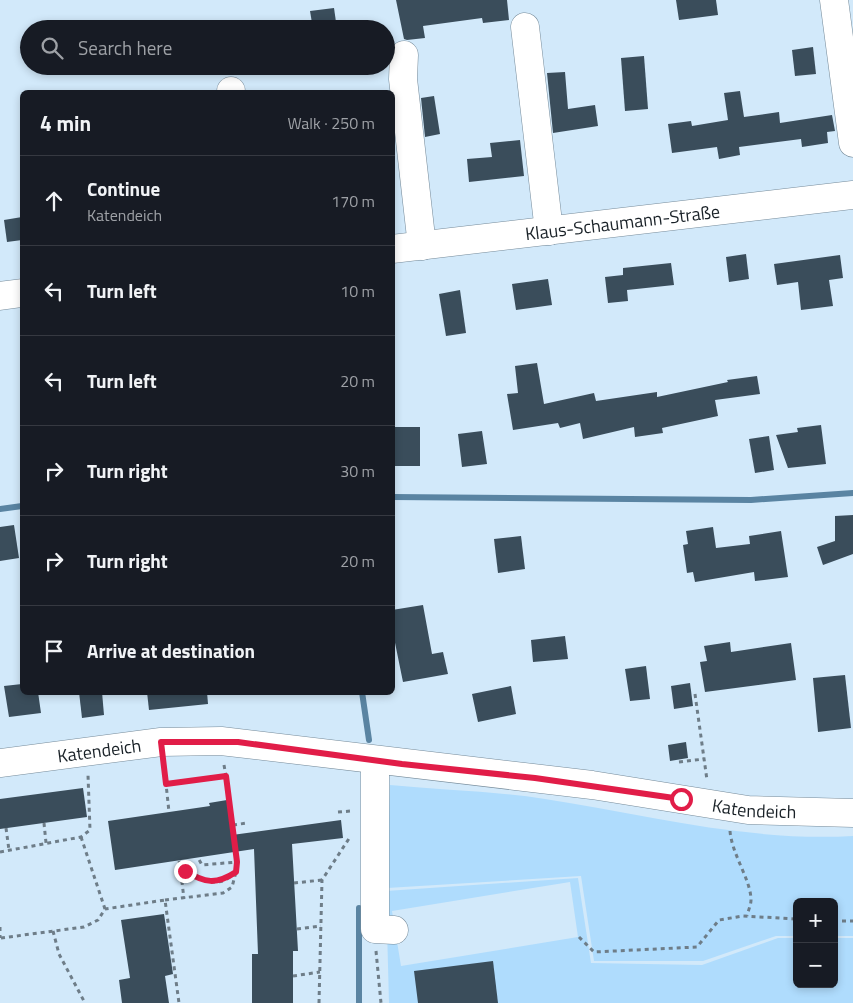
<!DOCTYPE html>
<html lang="en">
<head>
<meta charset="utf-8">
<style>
	:root { --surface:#171b24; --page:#20242c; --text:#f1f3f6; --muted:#9ea1a6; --line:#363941 }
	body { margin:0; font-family:"Titillium Web",sans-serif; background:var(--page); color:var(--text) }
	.controls { position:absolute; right:15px; bottom:15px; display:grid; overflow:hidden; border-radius:8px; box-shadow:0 2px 8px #0003 }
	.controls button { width:45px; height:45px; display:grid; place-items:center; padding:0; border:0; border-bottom:1px solid var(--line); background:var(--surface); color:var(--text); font:25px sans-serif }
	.stop { position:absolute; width:15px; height:15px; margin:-11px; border:4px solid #e11d48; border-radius:50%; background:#fff }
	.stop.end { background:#e11d48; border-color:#fff; box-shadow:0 1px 5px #0008 }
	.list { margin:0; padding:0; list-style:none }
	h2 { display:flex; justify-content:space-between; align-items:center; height:65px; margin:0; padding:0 20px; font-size:21px }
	h2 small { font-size:16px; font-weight:400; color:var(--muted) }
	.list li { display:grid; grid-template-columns:32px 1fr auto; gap:15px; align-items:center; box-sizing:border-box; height:90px; padding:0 20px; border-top:1px solid var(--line) }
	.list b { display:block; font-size:19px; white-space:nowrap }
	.list p { margin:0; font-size:16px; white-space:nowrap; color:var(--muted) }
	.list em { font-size:16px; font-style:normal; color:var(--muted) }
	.icon { flex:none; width:28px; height:28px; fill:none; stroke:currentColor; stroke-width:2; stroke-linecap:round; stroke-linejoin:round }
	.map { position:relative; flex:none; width:853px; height:1003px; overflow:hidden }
	.search { position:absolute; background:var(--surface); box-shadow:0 2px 8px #0003; left:20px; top:20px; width:375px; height:55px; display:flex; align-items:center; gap:12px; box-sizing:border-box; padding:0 18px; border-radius:28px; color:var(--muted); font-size:19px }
	.panel { position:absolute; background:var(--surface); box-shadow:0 2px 8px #0003; left:20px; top:90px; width:375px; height:605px; border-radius:8px }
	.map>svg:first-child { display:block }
</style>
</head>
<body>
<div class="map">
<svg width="853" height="1003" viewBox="0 0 853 1003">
	<rect width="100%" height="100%" fill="#d2e9fa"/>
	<g fill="#afdcfd" fill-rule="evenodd">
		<path d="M 390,785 C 441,790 494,791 545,799 C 647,815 749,842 853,836 L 853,936 L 834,936 L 834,902 L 797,902 L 797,936 L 776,936 L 703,961 L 594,961 L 581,876 L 387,888 Z"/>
		<path d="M 578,878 L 591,963 L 702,965 L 778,938 L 797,938 L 797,984 L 834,984 L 834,938 L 853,938 L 853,1003 L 389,1003 L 386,891 ZM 570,882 L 578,937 L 401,966 L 392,911 Z"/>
	</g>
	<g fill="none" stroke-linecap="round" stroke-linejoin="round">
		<g stroke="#5a84a2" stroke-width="6">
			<polyline points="392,497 751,500 853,493"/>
			<polyline points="0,509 22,506"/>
			<polyline points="362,692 369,740"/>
			<polyline points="359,1003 359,908"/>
		</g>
	</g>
	<g fill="#3a4d5b">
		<polygon points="396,0 507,0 509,20 483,23 482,18 423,26 425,38 407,40 404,39"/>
		<polygon points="676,0 716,0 718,15 679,20"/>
		<polygon points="334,8 337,29 313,29 310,11"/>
		<polygon points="813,47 816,74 795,76 792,50"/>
		<polygon points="644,56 648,109 625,111 621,58"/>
		<polygon points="565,72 568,109 595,105 598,126 553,133 547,73"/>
		<polygon points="740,91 744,117 779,112 780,123 832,115 835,131 827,132 828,143 802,147 801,139 739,147 740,155 719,159 717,147 672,153 668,124 691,121 692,126 728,120 724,93"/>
		<polygon points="434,96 440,134 425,137 421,98"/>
		<polygon points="520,140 524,176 469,182 467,159 492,157 490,143"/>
		<polygon points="22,217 22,240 7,242 4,220"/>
		<polygon points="746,254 749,279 729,282 726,257"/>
		<polygon points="840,255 843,278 829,280 833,306 801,310 798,282 777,285 774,264"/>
		<polygon points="671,263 674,285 627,290 628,301 608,303 605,277 623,275 623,268"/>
		<polygon points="548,279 552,305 516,310 512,284"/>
		<polygon points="460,290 466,333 446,336 439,294"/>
		<polygon points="537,363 544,404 594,393 596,401 657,392 657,397 728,382 727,380 757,376 760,394 715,400 718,416 662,428 663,433 635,437 634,427 583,439 580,423 560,428 558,423 513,430 507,394 518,393 515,366"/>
		<polygon points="821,425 826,464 788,468 776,435 798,432 797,428"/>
		<rect x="392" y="427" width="28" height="39"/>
		<polygon points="482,431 487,464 462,467 458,434"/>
		<polygon points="769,436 774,470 755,473 749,439"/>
		<polygon points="853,515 853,554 823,565 817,547 835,541 835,516"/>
		<polygon points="14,525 19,558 0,561 0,527"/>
		<polygon points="713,527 716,548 750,544 749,536 781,531 788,577 755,581 754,572 695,582 693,572 687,573 683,545 688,544 686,531"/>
		<polygon points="521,536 525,569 498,573 494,539"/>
		<polygon points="423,605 432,654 443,652 448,674 403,682 392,628 392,610"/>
		<polygon points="565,636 568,659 533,662 531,640"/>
		<polygon points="730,642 731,652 791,643 796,680 705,692 700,662 707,661 704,646"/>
		<polygon points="646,666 650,699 630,701 625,669"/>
		<polygon points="845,675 851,728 818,732 813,678"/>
		<polygon points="690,683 693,706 674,709 671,686"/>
		<polygon points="22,684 22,692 38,692 41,713 9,717 4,686"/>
		<polygon points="511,686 516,714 478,722 472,694"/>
		<polygon points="79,692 102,692 104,715 82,718"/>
		<polygon points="147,692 207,692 208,704 149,710"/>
		<polygon points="686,742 688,758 670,761 668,745"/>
		<polygon points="83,788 87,817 0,829 0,799"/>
		<polygon points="227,800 232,835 341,820 343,838 292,844 298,951 293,951 293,1003 252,1003 252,954 258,954 254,849 115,870 108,821 210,806 209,803"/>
		<polygon points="164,914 173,974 165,976 169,1003 122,1003 119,980 130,978 121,920"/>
		<polygon points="493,961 498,1003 418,1003 414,971"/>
	</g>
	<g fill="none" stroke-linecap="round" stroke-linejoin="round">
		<g stroke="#768b9a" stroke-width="29">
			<g id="minor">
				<polyline points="834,0 853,143"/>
				<polyline points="525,27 549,231"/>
				<polyline points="404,55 403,79 422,246"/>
				<polyline points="231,91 231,92"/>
				<path id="s1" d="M 392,249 L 853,195"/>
				<polyline points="0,296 22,293"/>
				<polyline points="375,760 375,929 394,930"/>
				<path id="s2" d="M 0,763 L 161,742 L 221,741 L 592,785 L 748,810 L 853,813"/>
			</g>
		</g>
		<g stroke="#6e7d88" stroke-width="3" stroke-dasharray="4 4" stroke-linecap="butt">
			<polyline points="695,694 707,780"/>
			<polyline points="679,762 704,759"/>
			<polyline points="164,765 169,812"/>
			<polyline points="224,765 226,776"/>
			<polyline points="166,784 226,776 237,862 202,865 198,858"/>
			<polyline points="338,812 351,811"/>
			<polyline points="44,823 46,843"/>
			<polyline points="233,825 247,823"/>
			<polyline points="6,828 9,850"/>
			<path d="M 730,831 C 732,855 751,880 751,900 C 751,905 748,911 747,916"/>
			<polyline points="81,837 105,909"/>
			<polyline points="0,852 81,837 90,830 88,775"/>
			<path d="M 179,861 C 183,876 208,885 223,881 C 228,879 232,875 236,872 L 237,862"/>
			<polyline points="180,865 184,899"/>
			<polyline points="294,883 322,880"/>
			<polyline points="165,900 223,893 232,887 236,872"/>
			<polyline points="834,921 853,921"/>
			<polyline points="0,927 0,938"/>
			<polyline points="297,929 321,926"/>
			<polyline points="53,931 59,954 85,1003"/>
			<polyline points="579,937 594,952 697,947 719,920 743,916 797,919"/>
			<polyline points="1,938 84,927 98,920 105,909 165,900 179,1003"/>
			<polyline points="376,951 381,1003"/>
			<polyline points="293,976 320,972"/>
			<polyline points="319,1003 322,880 350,837"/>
		</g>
		<use href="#minor" stroke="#fff" stroke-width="28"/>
	</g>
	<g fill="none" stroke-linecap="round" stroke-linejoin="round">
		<path stroke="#e11d48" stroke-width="6" d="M 185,871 C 205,883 216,885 236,872 L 237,862 L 226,776 L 166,784 L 161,742 L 238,742 L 402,764 L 535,778 L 681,799"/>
	</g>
	<g text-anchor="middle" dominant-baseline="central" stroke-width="5" stroke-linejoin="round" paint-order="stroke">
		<g font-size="18" fill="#192127" stroke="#d2e9fa">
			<text stroke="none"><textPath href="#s1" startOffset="232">Klaus-Schaumann-Straße</textPath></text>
			<text stroke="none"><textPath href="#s2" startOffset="100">Katendeich</textPath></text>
			<text stroke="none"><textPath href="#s2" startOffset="760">Katendeich</textPath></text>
		</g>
	</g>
</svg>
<div class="controls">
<button>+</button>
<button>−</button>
</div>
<div class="stop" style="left:681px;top:799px"></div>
<div class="stop end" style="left:185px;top:871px"></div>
<div class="search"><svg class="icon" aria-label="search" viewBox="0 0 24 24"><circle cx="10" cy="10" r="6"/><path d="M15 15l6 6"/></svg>Search here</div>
<section class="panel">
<h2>4 min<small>Walk · 250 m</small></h2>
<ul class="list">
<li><svg class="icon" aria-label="ahead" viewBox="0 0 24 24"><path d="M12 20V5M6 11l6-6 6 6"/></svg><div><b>Continue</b><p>Katendeich</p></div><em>170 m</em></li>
<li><svg class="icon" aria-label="left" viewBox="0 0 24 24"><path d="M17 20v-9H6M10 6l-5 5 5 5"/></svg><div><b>Turn left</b></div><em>10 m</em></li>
<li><svg class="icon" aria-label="left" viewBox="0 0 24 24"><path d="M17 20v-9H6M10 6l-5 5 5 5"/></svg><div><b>Turn left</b></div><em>20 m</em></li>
<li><svg class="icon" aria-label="right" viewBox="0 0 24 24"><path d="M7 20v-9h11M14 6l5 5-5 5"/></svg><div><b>Turn right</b></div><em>30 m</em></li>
<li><svg class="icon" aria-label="right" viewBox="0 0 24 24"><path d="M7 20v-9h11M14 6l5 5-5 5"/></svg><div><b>Turn right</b></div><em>20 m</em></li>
<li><svg class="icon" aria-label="arrive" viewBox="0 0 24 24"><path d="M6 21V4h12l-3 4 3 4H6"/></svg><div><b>Arrive at destination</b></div></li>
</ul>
</section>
</div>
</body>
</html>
